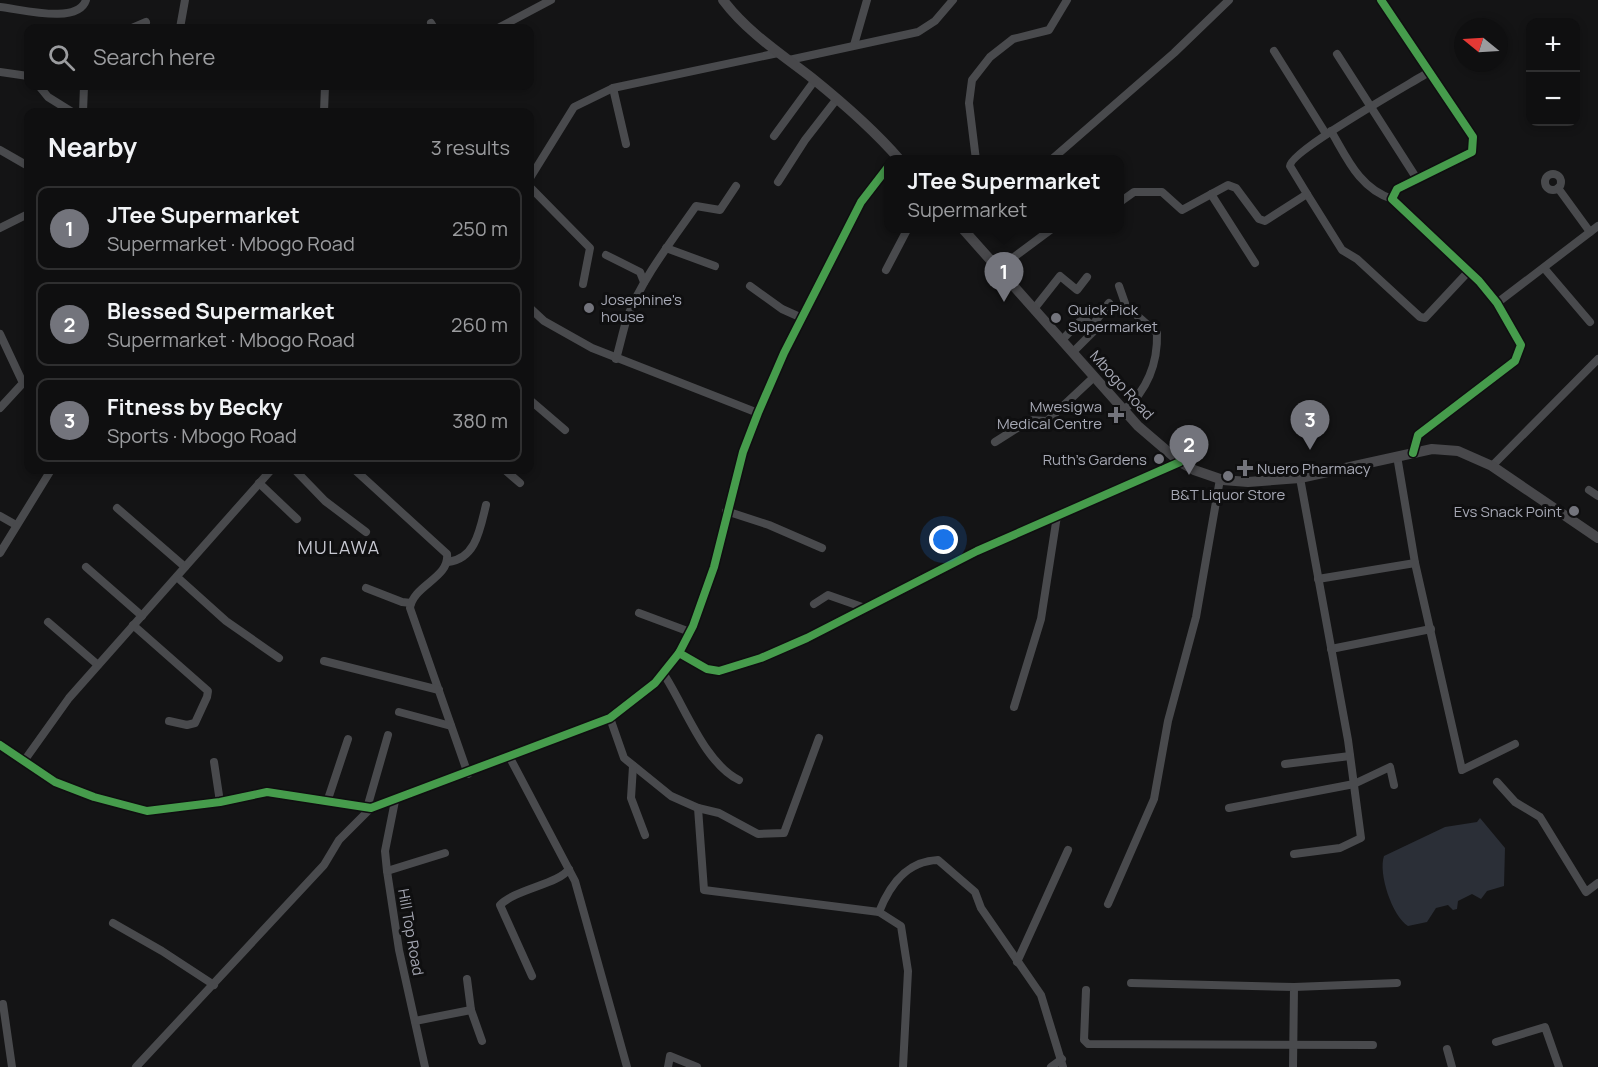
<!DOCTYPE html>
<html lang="en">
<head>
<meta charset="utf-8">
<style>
	:root { --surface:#0f0f10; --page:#181819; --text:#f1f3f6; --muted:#9b9c9f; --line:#2f2f30; --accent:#73747c }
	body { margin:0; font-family:Manrope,sans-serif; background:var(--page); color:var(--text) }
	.controls { position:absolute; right:18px; top:18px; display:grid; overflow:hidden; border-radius:12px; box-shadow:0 3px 9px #0003 }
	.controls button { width:54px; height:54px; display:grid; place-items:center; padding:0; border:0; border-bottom:2px solid var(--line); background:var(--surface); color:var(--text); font:30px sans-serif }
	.compass { position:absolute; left:1454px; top:18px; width:54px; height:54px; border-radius:50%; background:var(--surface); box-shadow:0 3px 9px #0003; rotate:288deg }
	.you { position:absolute; left:944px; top:540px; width:21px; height:21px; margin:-15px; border:4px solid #fff; border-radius:50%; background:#1a73e8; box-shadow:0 0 0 9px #1a73e833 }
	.badge { display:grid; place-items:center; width:39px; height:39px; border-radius:50%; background:var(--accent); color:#fff; font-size:20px; font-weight:700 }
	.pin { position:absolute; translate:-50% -50px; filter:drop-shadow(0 2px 3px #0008) }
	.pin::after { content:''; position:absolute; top:32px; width:21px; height:18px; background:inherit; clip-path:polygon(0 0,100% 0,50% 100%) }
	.popup { position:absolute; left:884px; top:155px; width:240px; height:78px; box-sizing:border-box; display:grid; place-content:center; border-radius:12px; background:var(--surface); filter:drop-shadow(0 2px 4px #0005); font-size:20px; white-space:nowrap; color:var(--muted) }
	.popup b { font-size:22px; color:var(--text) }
	.popup::after { content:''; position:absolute; left:50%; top:100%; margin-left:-12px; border:12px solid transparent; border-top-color:var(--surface) }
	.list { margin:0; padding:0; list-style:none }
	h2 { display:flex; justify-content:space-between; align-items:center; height:78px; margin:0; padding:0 24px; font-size:26px }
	h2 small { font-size:20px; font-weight:400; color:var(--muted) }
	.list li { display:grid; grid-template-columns:39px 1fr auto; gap:18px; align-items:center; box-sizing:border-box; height:84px; margin:0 12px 12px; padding:0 12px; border:2px solid var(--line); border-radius:12px }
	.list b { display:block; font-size:22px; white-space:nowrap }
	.list p { margin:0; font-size:20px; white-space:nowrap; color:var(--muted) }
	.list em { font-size:20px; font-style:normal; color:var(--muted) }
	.icon { flex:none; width:33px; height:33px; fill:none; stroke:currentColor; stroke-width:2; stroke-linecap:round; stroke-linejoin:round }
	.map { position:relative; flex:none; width:1598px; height:1067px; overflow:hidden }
	.search { position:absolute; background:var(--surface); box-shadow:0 3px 9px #0003; left:24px; top:24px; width:510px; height:66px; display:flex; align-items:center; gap:15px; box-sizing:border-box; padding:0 21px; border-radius:12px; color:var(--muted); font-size:22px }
	.panel { position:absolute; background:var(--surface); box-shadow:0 3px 9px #0003; left:24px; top:108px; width:510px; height:366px; border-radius:12px }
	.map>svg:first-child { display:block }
</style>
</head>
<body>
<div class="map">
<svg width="1598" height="1067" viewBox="0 0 1598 1067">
	<rect width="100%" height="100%" fill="#141415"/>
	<path fill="#2b2f37" d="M 1480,818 L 1505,848 L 1504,886 L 1487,891 L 1481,899 L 1472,894 L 1458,901 L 1457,909 L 1453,910 L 1448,905 L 1436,908 L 1427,922 L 1408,926 C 1392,916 1378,873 1384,856 L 1445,827 L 1477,822 Z"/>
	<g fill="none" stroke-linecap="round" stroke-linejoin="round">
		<g stroke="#494a4d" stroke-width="8">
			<polyline points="1381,0 1473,137 1472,152 1397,189 1392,199 1479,281 1497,303 1521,345 1515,361 1418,435 1413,453"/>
			<path d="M 0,7 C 21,9 78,25 86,0"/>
			<polyline points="431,23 434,28"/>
			<polyline points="132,28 146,22"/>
			<polyline points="180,28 185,0"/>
			<polyline points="498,28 551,0"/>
			<polyline points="854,45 867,0"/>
			<polyline points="1274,51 1326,134"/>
			<polyline points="1337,54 1417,179"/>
			<polyline points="789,60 918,32 935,21 953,0"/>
			<polyline points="0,72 28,76"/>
			<polyline points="39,86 48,97 72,112"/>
			<polyline points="613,88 626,144"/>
			<polyline points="83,112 84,86"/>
			<polyline points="324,112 325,86"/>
			<path d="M 1331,131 C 1347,158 1359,188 1392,199"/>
			<polyline points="774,136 815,80"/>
			<polyline points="0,150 28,166"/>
			<polyline points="976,160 969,103 972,80 990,57 1013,39 1049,30 1067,0"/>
			<polyline points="1051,160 1174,53 1229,0"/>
			<circle cx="1553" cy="182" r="8"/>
			<polyline points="530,178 574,107 613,88 778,53"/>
			<polyline points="778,182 805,140 836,100"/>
			<polyline points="530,187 590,248 583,284"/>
			<polyline points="1558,188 1590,232"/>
			<polyline points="1211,194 1255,263"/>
			<polyline points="1307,194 1342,250 1357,259 1420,317 1425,318 1468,272"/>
			<path d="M 1120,202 L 1134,192 L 1162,192 L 1182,210 L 1228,185 L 1236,188 L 1259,219 L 1265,221 L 1307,194 L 1290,166 C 1290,151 1410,84 1429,72"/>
			<polyline points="0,228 28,214"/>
			<polyline points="666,248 715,266"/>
			<polyline points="606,255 640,272 644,282"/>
			<polyline points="1544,268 1590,322"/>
			<polyline points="998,269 1053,228"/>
			<polyline points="886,270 908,228"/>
			<polyline points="750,286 782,309 802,318"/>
			<path d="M 1119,286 L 1126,306 L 1157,333 C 1158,363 1147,391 1124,410"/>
			<polyline points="1497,303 1598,226"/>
			<polyline points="530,308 544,321 592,348 758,413"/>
			<polyline points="1034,309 1060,276 1077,290 1087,277"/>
			<polyline points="1092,326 1109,303"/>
			<polyline points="0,334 23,383 0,408"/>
			<polyline points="1062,340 1083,318 1096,329 1073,352"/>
			<path d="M 616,359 C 620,345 623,331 627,318 C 643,277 671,242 696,206 L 720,210 L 736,186"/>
			<polyline points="530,400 565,430"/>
			<polyline points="995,442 1030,420 1047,421 1094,377"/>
			<polyline points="1397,456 1415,563 1462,770 1515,744"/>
			<polyline points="1492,466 1598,359"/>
			<polyline points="295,470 325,501 366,532"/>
			<path d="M 355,470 L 447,554 C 450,578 413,585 410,608 L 468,774"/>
			<polyline points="505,470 520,483"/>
			<polyline points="259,483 297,519"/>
			<polyline points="1589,490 1598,496"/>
			<polyline points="117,508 185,567"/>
			<polyline points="726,511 769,525 822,548"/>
			<polyline points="0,516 16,525"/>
			<polyline points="0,553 51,470"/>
			<path d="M 448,562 C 476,559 480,529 486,505"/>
			<polyline points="86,567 142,616"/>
			<polyline points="177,577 226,621 279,658"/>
			<polyline points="1318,579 1415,563"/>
			<polyline points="366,588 402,602 411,603"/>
			<polyline points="814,604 828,595 865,608"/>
			<polyline points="639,613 690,632"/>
			<polyline points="48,622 98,665"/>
			<polyline points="133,625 208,691 207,697 195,723 187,725 169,721"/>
			<polyline points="1331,649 1431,629"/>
			<polyline points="679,653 707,669 719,671 761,658 807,638 977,551 1180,462"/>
			<polyline points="324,661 439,690"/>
			<path d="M 663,673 C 684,704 704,763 739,780"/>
			<polyline points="1014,707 1041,619 1057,516"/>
			<polyline points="399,712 451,726"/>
			<polyline points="610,718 624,758 671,796 698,808 719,813 758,834 784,833 819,738"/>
			<polyline points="0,745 55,782 94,797 147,811 220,802 267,792 371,808 610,718 655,683 679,653 693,626 714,567 743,452 758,413 784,353 861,202 888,167"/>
			<polyline points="509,756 575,881 627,1067"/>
			<polyline points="24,761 69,698 271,470"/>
			<polyline points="214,762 220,802"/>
			<polyline points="1285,764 1350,756"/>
			<polyline points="633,766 631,798 645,835"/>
			<polyline points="1497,782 1515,802 1540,817 1586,892 1598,883"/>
			<polyline points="328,799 348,739"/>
			<polyline points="395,801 385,851 387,871 399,950 425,1067"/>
			<polyline points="367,808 388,735"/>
			<polyline points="698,808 704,890 879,912 901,926 908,971 903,1067"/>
			<polyline points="1229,808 1354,784 1390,767 1394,785"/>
			<polyline points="1294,854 1340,848 1361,838 1348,740 1300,478"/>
			<polyline points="387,871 445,853"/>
			<polyline points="1108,904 1154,799 1168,721 1196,617 1220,479"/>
			<path d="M 879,912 C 890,884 907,861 938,860 L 975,892 L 981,908 L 1041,995 L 1063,1067"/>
			<polyline points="113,923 162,951 214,985"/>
			<polyline points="1017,962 1068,850"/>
			<path d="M 532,976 L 500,905 C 516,889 559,884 569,869"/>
			<polyline points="467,979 471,1010 482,1041"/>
			<polyline points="1131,983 1294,987 1293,1067"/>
			<polyline points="1294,987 1397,983"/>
			<polyline points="1086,990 1084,1040 1088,1044 1373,1045"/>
			<polyline points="3,1004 12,1067"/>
			<polyline points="415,1021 471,1010"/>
			<polyline points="1496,1042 1545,1027 1559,1067"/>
			<polyline points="1447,1049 1452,1067"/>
			<polyline points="136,1067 324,865 339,840 371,808"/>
			<polyline points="668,1067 670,1056 697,1067"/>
			<polyline points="1051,1067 1062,1059"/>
		</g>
		<g stroke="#48484b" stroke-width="10">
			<path d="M 723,0 C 747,32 781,54 812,78 C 843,103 874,130 900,160"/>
			<polyline points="962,228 1138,426 1180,462 1194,470 1223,480 1248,482 1300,478 1432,449 1458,451 1492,466 1598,538"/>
		</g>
		<g stroke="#0f0f10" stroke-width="11">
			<g id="cycleway">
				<polyline points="1381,0 1473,137 1472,152 1397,189 1392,199 1479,281 1497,303 1521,345 1515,361 1418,435 1413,453"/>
				<polyline points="679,653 707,669 719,671 761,658 807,638 977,551 1180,462"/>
				<polyline points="0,745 55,782 94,797 147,811 220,802 267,792 371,808 610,718 655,683 679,653 693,626 714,567 743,452 758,413 784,353 861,202 888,167"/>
			</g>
		</g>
		<use href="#cycleway" stroke="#469c4c" stroke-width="8"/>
	</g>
	<g fill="#73747c" stroke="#0f0f10" stroke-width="2">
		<circle cx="589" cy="308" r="6"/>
		<circle cx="1056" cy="318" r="6"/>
		<path d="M1113 406h6v6h6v6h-6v6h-6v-6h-6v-6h6z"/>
		<circle cx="1159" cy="459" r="6"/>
		<path d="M1242 459h6v6h6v6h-6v6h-6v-6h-6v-6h6z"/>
		<circle cx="1228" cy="476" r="6"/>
		<circle cx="1574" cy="511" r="6"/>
	</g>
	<g text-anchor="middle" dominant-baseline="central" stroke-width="6" stroke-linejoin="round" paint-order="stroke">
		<g font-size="15" fill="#a6a8b4" stroke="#0f0f10" text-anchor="start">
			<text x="601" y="299">Josephine's<tspan x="601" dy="17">house</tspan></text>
			<text x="1068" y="309">Quick Pick<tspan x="1068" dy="17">Supermarket</tspan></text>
			<text x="1102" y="406" text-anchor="end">Mwesigwa<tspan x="1102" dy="17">Medical Centre</tspan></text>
			<text x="1147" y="459" text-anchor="end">Ruth's Gardens</text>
			<text x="1257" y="468">Nuero Pharmacy</text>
			<text x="1228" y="494" text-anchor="middle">B&amp;T Liquor Store</text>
			<text x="1562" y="511" text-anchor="end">Evs Snack Point</text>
		</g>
		<g font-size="15" fill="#a6a8b4" stroke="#0f0f10">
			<text transform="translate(1122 385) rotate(48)">Mbogo Road</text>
			<text transform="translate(411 932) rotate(80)">Hill Top Road</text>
		</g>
		<g font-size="18" letter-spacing="1.5" fill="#c7c8d1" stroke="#0f0f10">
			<text x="339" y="547">MULAWA</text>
		</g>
	</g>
</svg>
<div class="controls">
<button>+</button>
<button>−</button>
</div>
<svg class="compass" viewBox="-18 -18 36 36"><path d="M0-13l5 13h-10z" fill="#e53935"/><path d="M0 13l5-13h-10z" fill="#9b9c9f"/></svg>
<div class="you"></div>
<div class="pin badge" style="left:1004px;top:302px">1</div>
<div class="popup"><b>JTee Supermarket</b>Supermarket</div>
<div class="pin badge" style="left:1189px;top:475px">2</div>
<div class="pin badge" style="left:1310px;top:450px">3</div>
<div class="search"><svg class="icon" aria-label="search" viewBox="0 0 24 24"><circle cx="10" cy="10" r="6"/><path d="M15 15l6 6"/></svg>Search here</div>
<section class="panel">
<h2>Nearby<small>3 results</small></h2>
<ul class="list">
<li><span class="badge">1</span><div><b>JTee Supermarket</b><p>Supermarket · Mbogo Road</p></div><em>250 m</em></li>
<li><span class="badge">2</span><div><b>Blessed Supermarket</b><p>Supermarket · Mbogo Road</p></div><em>260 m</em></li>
<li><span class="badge">3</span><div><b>Fitness by Becky</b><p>Sports · Mbogo Road</p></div><em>380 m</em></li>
</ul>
</section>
</div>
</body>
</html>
